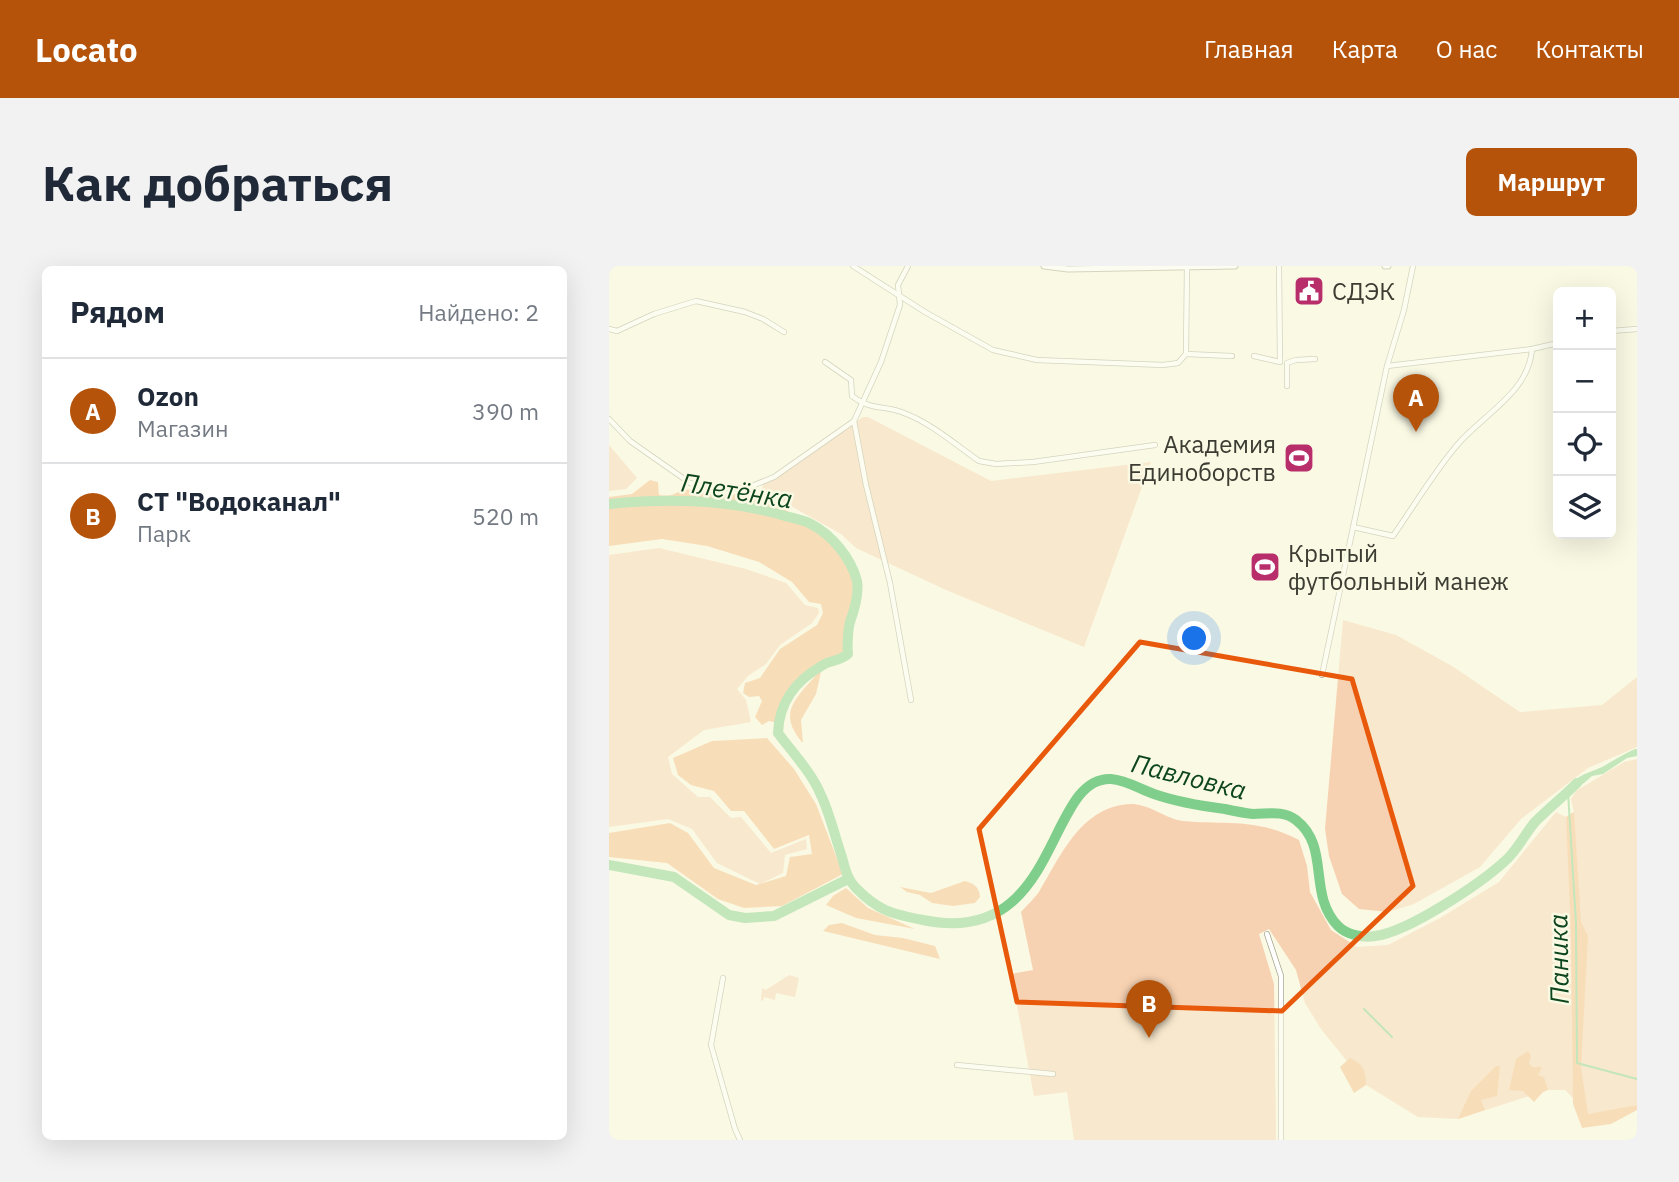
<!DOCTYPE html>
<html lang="ru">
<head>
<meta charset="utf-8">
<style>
	:root { --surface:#fff; --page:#f2f2f3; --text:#1f2937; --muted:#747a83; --line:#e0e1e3; --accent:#b45309 }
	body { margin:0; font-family:"IBM Plex Sans",sans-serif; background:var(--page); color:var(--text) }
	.controls { position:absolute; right:21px; top:21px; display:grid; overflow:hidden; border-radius:10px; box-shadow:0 7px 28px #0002 }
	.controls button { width:63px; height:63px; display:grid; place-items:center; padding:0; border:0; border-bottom:2px solid var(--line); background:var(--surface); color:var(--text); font:35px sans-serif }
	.you { position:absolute; left:586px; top:373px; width:24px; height:24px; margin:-18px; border:5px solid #fff; border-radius:50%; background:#1a73e8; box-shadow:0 0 0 10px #1a73e833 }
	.badge { display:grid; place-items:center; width:46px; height:46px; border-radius:50%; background:var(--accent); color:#fff; font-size:23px; font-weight:700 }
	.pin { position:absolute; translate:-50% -58px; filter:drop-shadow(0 2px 4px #0008) }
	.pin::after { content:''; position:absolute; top:37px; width:24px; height:21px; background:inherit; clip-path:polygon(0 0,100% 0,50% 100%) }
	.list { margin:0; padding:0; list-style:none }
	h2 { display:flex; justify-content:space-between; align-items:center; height:91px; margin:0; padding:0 28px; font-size:30px }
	h2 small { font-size:23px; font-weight:400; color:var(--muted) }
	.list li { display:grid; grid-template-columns:46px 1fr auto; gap:21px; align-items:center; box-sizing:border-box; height:105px; padding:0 28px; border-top:2px solid var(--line) }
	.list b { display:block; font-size:26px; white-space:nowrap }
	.list p { margin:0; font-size:23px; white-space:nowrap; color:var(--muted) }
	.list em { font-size:23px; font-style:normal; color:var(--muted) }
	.icon { flex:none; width:38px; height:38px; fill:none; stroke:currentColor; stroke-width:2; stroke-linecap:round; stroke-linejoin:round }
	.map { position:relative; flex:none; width:1028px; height:874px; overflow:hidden; border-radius:10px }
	header { display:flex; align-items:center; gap:42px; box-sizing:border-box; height:98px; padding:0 35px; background:var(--accent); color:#fff }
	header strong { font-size:33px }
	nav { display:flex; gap:38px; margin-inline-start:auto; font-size:24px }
	.intro { display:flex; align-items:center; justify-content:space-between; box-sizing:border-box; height:168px; padding:0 42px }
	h1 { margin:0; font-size:49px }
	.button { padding:18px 32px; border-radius:10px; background:var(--accent); color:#fff; font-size:24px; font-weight:700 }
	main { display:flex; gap:42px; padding:0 42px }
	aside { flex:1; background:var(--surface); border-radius:10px; box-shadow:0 7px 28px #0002 }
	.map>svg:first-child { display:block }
</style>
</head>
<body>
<header>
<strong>Locato</strong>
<nav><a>Главная</a><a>Карта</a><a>О нас</a><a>Контакты</a></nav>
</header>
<div class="intro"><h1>Как добраться</h1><a class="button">Маршрут</a></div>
<main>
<aside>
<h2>Рядом<small>Найдено: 2</small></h2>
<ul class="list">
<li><span class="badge">A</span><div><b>Ozon</b><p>Магазин</p></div><em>390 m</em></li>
<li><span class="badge">B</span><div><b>СТ &quot;Водоканал&quot;</b><p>Парк</p></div><em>520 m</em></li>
</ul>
</aside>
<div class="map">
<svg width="1028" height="874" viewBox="0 0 1028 874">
	<rect width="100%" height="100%" fill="#faf9e4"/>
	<g fill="#f7d2b2">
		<polygon points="254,151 259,151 382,215 542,196 475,381 337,324 247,282 232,268 153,224 154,219"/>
		<polygon points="0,179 28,212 17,223 0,225"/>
		<polygon points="50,282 137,303 177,317 196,339 209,342 210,347 203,357 171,379 157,398 139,410 128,423 137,434 142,456 95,464 59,491 63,508 89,531 101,531 122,552 132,551 162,587 197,573 198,583 176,589 174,607 151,618 108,597 83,563 59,553 0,561 0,289"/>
		<polygon points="734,354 787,369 843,400 911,446 993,439 1028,411 1028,481 979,502 912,553 871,601 805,638 779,646 750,643 733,628 720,590 716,563"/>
		<path d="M 1028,493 L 1028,839 L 980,849 L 956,824 L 939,824 L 849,853 L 809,851 L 757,819 L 712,763 L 696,737 L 687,704 L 660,663 L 650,668 L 665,718 L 667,874 L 465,874 L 458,826 L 425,830 L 402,708 L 424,704 L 412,646 C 418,639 425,633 430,626 C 452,589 473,539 523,538 C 540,538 557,553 574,555 C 619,559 648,552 690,574 L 698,600 L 701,626 L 722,664 L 748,681 L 779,679 L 831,652 L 890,616 L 947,546 L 957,551 L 965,546 L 962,533 L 967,525 L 1015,496 Z"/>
		<polygon points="180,709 190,712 186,731 167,727 166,734 155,731 154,735 152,734 153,722 157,724"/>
	</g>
	<g fill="#f7bb86">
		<path d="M 41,214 L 49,216 L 50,229 C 67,231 63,227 75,224 C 84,222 97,228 107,229 C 116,229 125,227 134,229 C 144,230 175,242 184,248 C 190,253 184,251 192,255 C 217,267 241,286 248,315 C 250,328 245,345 241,356 C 239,362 238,381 239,388 C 231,395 222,394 213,399 C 192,412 173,432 169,457 L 160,455 L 153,459 L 146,451 L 153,435 L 150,430 L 140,431 L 134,427 L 136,417 L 151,412 L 171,383 L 208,359 L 214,347 L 212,338 L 200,336 L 183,316 L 150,296 L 98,280 L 53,273 L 0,280 L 0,231 L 23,228 Z"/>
		<path d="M 212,406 L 207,428 L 192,454 L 194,477 C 167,446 188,432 208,408 Z"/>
		<polygon points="158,472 185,503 207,538 234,608 173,640 135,642 109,633 58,597 0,591 0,567 61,557 79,567 105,602 147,619 177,610 181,591 203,588 200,569 165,583 135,545 122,545 105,525 82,519 69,509 64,492 103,475"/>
		<polygon points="965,546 972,656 979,670 972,801 979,848 1028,839 1028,844 1002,858 973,862 964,838 962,667 957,551"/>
		<path d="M 356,615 C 366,618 370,621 371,631 L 366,637 L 344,640 L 323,637 L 311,629 L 298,626 L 291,621 L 322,627 Z"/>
		<polygon points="237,622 259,642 306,663 247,652 217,639 224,630"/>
		<polygon points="233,657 266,669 294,672 326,680 331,693 214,665 220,659"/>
		<polygon points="919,785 922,790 920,797 923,801 933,801 929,809 935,811 939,824 934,826 925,836 914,825 900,824 907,793"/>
		<path d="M 741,792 C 754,798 757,805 757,819 L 745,827 L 731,801 Z"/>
		<polygon points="887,800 891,800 888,830 872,834 876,844 849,853 862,825"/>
	</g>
	<path fill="#80ce8b" d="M 1026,483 L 1028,483 L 1028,490 L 1018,492 L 994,508 L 983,510 L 961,529 C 958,510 982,507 995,500 C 1005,494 1015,488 1026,483 Z"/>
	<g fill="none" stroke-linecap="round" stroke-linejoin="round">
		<g stroke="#80ce8b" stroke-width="2">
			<polyline points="959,526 967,657 968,797 1028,813"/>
			<polyline points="755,743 783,771"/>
		</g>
		<g stroke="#80ce8b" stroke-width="10">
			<path d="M 0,238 C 58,232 120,233 176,250 C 184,252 194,254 202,258 C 223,269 242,292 248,315 C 250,327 245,345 241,356 C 239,362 238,381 239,388 C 231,395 222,394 214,399 C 186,415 170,436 169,467 C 183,486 202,506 211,527 C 220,545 225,567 231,585 C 236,599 236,610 246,621 C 269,645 283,648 314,654 C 452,683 436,510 502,513 C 517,514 531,523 545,528 C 568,536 592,540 616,543 C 625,545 635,547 644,548 C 659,548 674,544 687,554 C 722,581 698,628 729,660 C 738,669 754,672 766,670 C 799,666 871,618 896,595 C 909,584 916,567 927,555 C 940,542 955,530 968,517"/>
			<polyline points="0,599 65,611 120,649 136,652 165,650 239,613"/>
		</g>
		<g stroke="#a8a793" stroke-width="6">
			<g id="minor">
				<polyline points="244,0 316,46 384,84 428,94 554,99 569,97 577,88 578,0"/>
				<polyline points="670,0 671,96"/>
				<polyline points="0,63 8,65 45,48 87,35 136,46 154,53 175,66"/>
				<polyline points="1002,65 1028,63"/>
				<polyline points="577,88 623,90"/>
				<polyline points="645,90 671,96"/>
				<path d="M 216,96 L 242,114 L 243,130 C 262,145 277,139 295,147 C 322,157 347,179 370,195 L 387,198 L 424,196 L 546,179"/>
				<polyline points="778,100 923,83 949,77"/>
				<polyline points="678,120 678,97 687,94 706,93"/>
				<polyline points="0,153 21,175 81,217 105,222 138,222 165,211 245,155 272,96 291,39 289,19 299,0"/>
				<polyline points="245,155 257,219 281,317 302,434"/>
				<path d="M 744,261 L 784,270 C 805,240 825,206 849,178 C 875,148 920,126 923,83"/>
				<polyline points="713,409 778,100 795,44 804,0"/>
				<polyline points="658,668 672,710 672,874"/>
				<polyline points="114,712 102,779 126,863 131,874"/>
				<polyline points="348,799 444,808"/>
			</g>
		</g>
		<g stroke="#a8a793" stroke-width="7">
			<g id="tertiary">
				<polyline points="435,0 459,3 626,0"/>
				<polyline points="776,0 779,0"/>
			</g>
		</g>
		<use href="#minor" stroke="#fff" stroke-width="4.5"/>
		<use href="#tertiary" stroke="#fff" stroke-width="5"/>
	</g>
	<path d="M0 0H1028V874H0ZM 531,376 L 743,413 L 804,620 L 673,745 L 408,736 L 370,563 Z" fill="#faf9e4" fill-opacity=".55" fill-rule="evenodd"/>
	<path fill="none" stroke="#e8590c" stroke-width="5" stroke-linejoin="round" d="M 531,376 L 743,413 L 804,620 L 673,745 L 408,736 L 370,563 Z"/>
	<defs>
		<g id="civic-square" transform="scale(1.575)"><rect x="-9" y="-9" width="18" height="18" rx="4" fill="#b72e6a" stroke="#faf9e4"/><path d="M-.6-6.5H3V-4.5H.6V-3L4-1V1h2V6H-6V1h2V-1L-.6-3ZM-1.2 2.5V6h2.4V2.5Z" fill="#fff"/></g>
		<g id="stadium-square" transform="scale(1.575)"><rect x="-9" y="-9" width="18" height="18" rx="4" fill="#b72e6a" stroke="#faf9e4"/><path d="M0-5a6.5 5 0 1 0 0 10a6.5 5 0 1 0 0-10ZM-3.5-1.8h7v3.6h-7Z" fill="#fff"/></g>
	</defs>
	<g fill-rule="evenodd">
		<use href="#civic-square" x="700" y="25"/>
		<use href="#stadium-square" x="690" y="192"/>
		<use href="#stadium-square" x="656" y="301"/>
	</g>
	<g text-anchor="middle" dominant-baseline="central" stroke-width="5" stroke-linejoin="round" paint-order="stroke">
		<g font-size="24" fill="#3c3c33" stroke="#faf9e4" text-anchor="start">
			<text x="723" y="25">СДЭК</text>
			<text x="667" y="178" text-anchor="end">Академия<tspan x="667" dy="28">Единоборств</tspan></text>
			<text x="679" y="287">Крытый<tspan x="679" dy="28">футбольный манеж</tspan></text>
		</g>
		<g font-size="26" font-style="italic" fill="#0d461c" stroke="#faf9e4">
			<text transform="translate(128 224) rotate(9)">Плетёнка</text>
			<text transform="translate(580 510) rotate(14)">Павловка</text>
			<text transform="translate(949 693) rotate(-91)">Паника</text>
		</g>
	</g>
</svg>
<div class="controls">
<button>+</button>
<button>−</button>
<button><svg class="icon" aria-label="locate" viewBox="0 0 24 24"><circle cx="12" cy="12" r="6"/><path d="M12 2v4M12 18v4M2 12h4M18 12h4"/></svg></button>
<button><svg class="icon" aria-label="layers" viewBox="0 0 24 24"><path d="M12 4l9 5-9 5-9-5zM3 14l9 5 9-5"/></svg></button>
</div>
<div class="you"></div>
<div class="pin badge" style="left:807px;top:166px">A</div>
<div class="pin badge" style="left:540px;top:772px">B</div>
</div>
</main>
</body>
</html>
